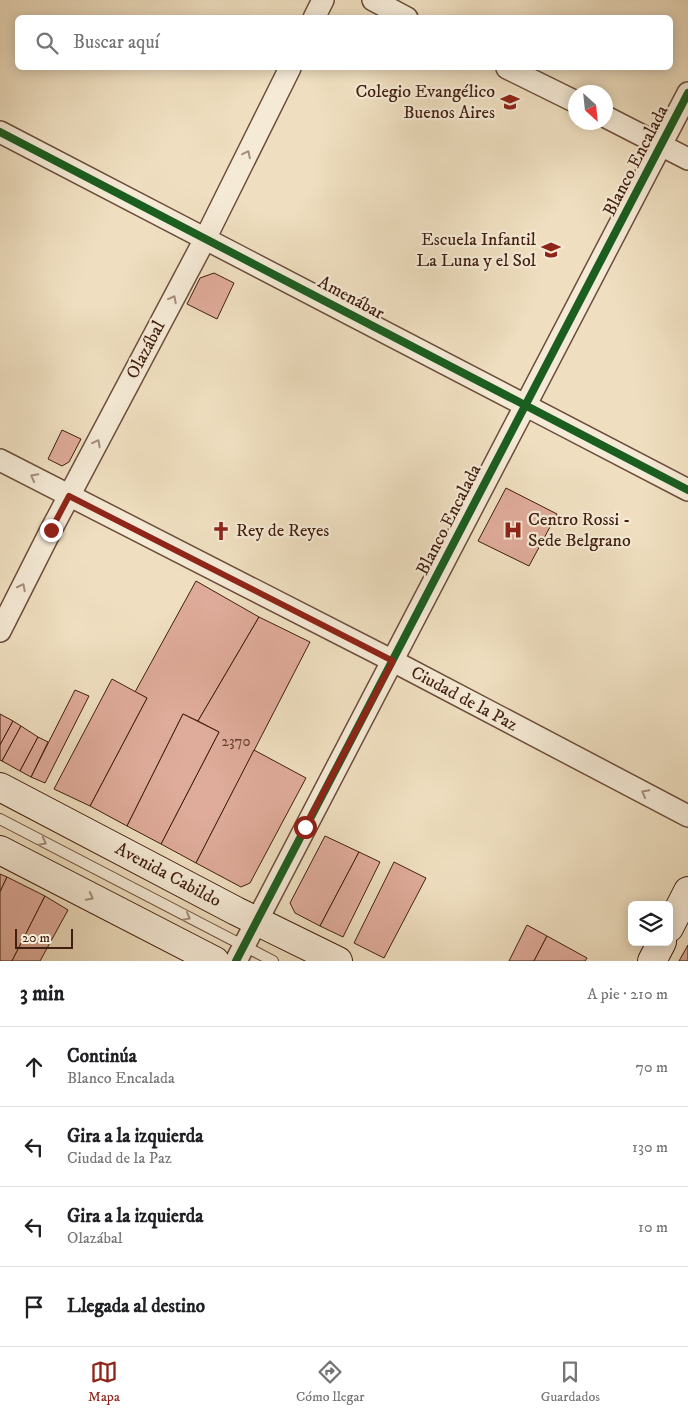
<!DOCTYPE html>
<html lang="es">
<head>
<meta charset="utf-8">
<style>
	:root { --surface:#fff; --page:#f6f6f6; --text:#202124; --muted:#757577; --line:#e0e0e0; --accent:#8f2418 }
	body { margin:0; font-family:"IM FELL DW Pica",serif; background:var(--page); color:var(--text) }
	.controls { position:absolute; right:15px; bottom:15px; display:grid; overflow:hidden; border-radius:8px; box-shadow:0 2px 12px #0003 }
	.controls button { width:45px; height:45px; display:grid; place-items:center; padding:0; border:0; border-bottom:1px solid var(--line); background:var(--surface); color:var(--text); font:25px sans-serif }
	.compass { position:absolute; left:568px; top:85px; width:45px; height:45px; border-radius:50%; background:var(--surface); box-shadow:0 2px 12px #0003; rotate:153deg }
	.scale { position:absolute; left:15px; bottom:12px; width:58px; box-sizing:border-box; padding-left:5px; border:2px solid #411e0f; border-top:0; font-size:14px; line-height:18px; white-space:nowrap; color:#411e0f; -webkit-text-stroke:4px #f5ead6; paint-order:stroke }
	.stop { position:absolute; width:15px; height:15px; margin:-11px; border:4px solid #8f2418; border-radius:50%; background:#fff }
	.stop.end { background:#8f2418; border-color:#fff; box-shadow:0 1px 5px #0008 }
	.list { margin:0; padding:0; list-style:none }
	h2 { display:flex; justify-content:space-between; align-items:center; height:65px; margin:0; padding:0 20px; font-size:21px }
	h2 small { font-size:16px; font-weight:400; color:var(--muted) }
	.list li { display:grid; grid-template-columns:32px 1fr auto; gap:15px; align-items:center; box-sizing:border-box; height:80px; padding:0 20px; border-top:1px solid var(--line) }
	.list b { display:block; font-size:19px; white-space:nowrap }
	.list p { margin:0; font-size:16px; white-space:nowrap; color:var(--muted) }
	.list em { font-size:16px; font-style:normal; color:var(--muted) }
	.icon { flex:none; width:28px; height:28px; fill:none; stroke:currentColor; stroke-width:2; stroke-linecap:round; stroke-linejoin:round }
	.map { position:relative; flex:none; width:688px; height:961px; overflow:hidden }
	.search { position:absolute; background:var(--surface); box-shadow:0 2px 12px #0003; left:15px; right:15px; top:15px; height:55px; display:flex; align-items:center; gap:12px; box-sizing:border-box; padding:0 18px; border-radius:8px; color:var(--muted); font-size:19px }
	.sheet { height:385px; background:var(--surface) }
	nav { display:flex; justify-content:space-around; align-items:center; box-sizing:border-box; height:70px; border-top:1px solid var(--line); background:var(--surface); font-size:14px; color:var(--muted) }
	nav a { display:grid; justify-items:center; gap:2px }
	nav .on { color:var(--accent) }
	.map>svg:first-child { display:block }
</style>
</head>
<body>
<div class="map">
<svg width="688" height="961" viewBox="0 0 688 961">
	<rect width="100%" height="100%" fill="#efdfc0"/>
	<filter id="stains"><feTurbulence type="fractalNoise" baseFrequency=".004" numOctaves="4"/><feColorMatrix values="0 0 0 0 .2 0 0 0 0 .09 0 0 0 0 .02 0 0 0 .5 -.17"/></filter>
	<radialGradient id="worn" r=".72"><stop offset=".6" stop-color="#630" stop-opacity="0"/><stop offset="1" stop-color="#630" stop-opacity=".3"/></radialGradient>
	<g fill="#dfab9a" stroke="#411e0f">
		<polygon points="214,273 234,283 217,319 187,304 200,278"/>
		<polygon points="62,430 81,439 69,462 62,466 48,459"/>
		<polygon points="506,488 557,514 529,566 478,541"/>
		<polygon points="196,581 259,617 198,721 183,714 127,826 90,806 147,698 135,692"/>
		<polygon points="259,617 310,642 196,863 161,844 219,732 198,721"/>
		<polygon points="112,679 147,698 90,806 54,789"/>
		<polygon points="75,690 89,696 45,783 31,777"/>
		<polygon points="0,714 13,721 0,745"/>
		<polygon points="183,714 219,732 161,844 127,826"/>
		<polygon points="13,721 21,726 2,761 0,760 0,745"/>
		<polygon points="21,726 38,737 20,771 2,761"/>
		<polygon points="38,737 48,742 31,777 20,771"/>
		<polygon points="254,750 306,778 250,883 241,887 196,863"/>
		<polygon points="325,836 359,852 320,926 295,913 290,903"/>
		<polygon points="359,852 380,862 343,937 320,926"/>
		<polygon points="394,862 426,878 384,958 354,943"/>
		<polygon points="0,874 7,877 0,892"/>
		<polygon points="7,877 45,896 12,961 0,961 0,892"/>
		<polygon points="45,896 68,910 40,961 12,961"/>
		<polygon points="527,925 547,936 534,961 509,961"/>
		<polygon points="547,936 587,958 585,961 534,961"/>
		<polygon points="688,945 688,961 679,961"/>
	</g>
	<g fill="none" stroke-linecap="round" stroke-linejoin="round">
		<g stroke="#6c4e3b" stroke-width="12">
			<polyline id="lane" points="0,819 273,961"/>
		</g>
		<g stroke="#6c4e3b" stroke-width="24">
			<g id="street">
				<polyline points="373,0 407,18"/>
				<polyline points="314,18 323,0"/>
				<polyline points="507,68 576,102"/>
				<polyline points="606,117 688,159"/>
				<polyline points="0,132 688,490"/>
				<polyline points="0,460 393,661 688,816"/>
				<polyline points="0,631 51,530 205,239 290,68"/>
				<polyline points="236,961 688,93"/>
			</g>
		</g>
		<g stroke="#411e0f" stroke-width="30">
			<g id="secondary">
				<polyline points="0,787 236,911 338,961"/>
				<polyline points="0,850 215,961"/>
				<polyline points="669,928 688,891"/>
				<polyline points="652,961 662,942"/>
			</g>
		</g>
		<use href="#lane" stroke="#f5ead6" stroke-width="10"/>
		<use href="#street" stroke="#f5ead6" stroke-width="21"/>
		<use href="#secondary" stroke="#f5ead6" stroke-width="28"/>
		<g stroke="#f5ead6" stroke-width="11">
			<g id="cycleway">
				<polyline points="0,132 688,490"/>
				<polyline points="236,961 688,93"/>
			</g>
		</g>
		<use href="#cycleway" stroke="#1b5e20" stroke-width="8"/>
	</g>
	<defs><path id="oneway-chevron" d="M-2-3.5L2.5 0L-2 3.5" fill="none" stroke-width="1.6" stroke-linecap="round" stroke-linejoin="round" transform="scale(1.25)"/></defs>
	<g stroke="#a48e7c">
		<use href="#oneway-chevron" transform="translate(247 154) rotate(-64)"/>
		<use href="#oneway-chevron" transform="translate(173 299) rotate(-62)"/>
		<use href="#oneway-chevron" transform="translate(97 443) rotate(-62)"/>
		<use href="#oneway-chevron" transform="translate(34 477) rotate(-152)"/>
		<use href="#oneway-chevron" transform="translate(22 587) rotate(-63)"/>
		<use href="#oneway-chevron" transform="translate(645 793) rotate(-152)"/>
		<use href="#oneway-chevron" transform="translate(43 842) rotate(27)"/>
		<use href="#oneway-chevron" transform="translate(90 897) rotate(27)"/>
		<use href="#oneway-chevron" transform="translate(187 917) rotate(28)"/>
	</g>
	<g fill="none" stroke-linecap="round" stroke-linejoin="round">
		<polyline stroke="#8f2418" stroke-width="6" points="51,530 69,496 393,661 305,827"/>
	</g>
	<defs>
		<g id="school-bare" transform="scale(1.5)"><path d="M0-5L7-2L0 1L-7-2ZM-4 1L0 2.5L4 1V4Q0 6-4 4Z" fill="#8f2418" stroke="#f5ead6" stroke-width="2.5" paint-order="stroke"/></g>
		<g id="hospital-bare" transform="scale(1.5)"><path d="M-5-5h3v3.5h4V-5h3V5h-3V1.5h-4V5h-3Z" fill="#8f2418" stroke="#f5ead6" stroke-width="2.5" paint-order="stroke"/></g>
		<g id="church-bare" transform="scale(1.5)"><path d="M-1.2-6h2.4v3.5h3.3v2.4h-3.3V6h-2.4V-.1h-3.3v-2.4h3.3Z" fill="#8f2418" stroke="#f5ead6" stroke-width="2.5" paint-order="stroke"/></g>
	</defs>
	<g fill-rule="evenodd">
		<use href="#school-bare" x="510" y="102"/>
		<use href="#school-bare" x="551" y="250"/>
		<use href="#hospital-bare" x="513" y="530"/>
		<use href="#church-bare" x="221" y="531"/>
	</g>
	<g text-anchor="middle" dominant-baseline="central" stroke-width="4.5" stroke-linejoin="round" paint-order="stroke">
		<g font-size="15" fill="#684132">
			<text x="236" y="741">2370</text>
		</g>
		<g font-size="18" fill="#411e0f" stroke="#f5ead6" text-anchor="end">
			<text x="495" y="92">Colegio Evangélico<tspan x="495" dy="21">Buenos Aires</tspan></text>
			<text x="536" y="240">Escuela Infantil<tspan x="536" dy="21">La Luna y el Sol</tspan></text>
			<text x="528" y="520" text-anchor="start">Centro Rossi -<tspan x="528" dy="21">Sede Belgrano</tspan></text>
			<text x="236" y="531" text-anchor="start">Rey de Reyes</text>
		</g>
		<g font-size="18" fill="#411e0f" stroke="#f5ead6">
			<text transform="translate(636 161) rotate(-63)">Blanco Encalada</text>
			<text transform="translate(351 298) rotate(28)">Amenábar</text>
			<text transform="translate(146 350) rotate(-62)">Olazábal</text>
			<text transform="translate(449 520) rotate(-63)">Blanco Encalada</text>
			<text transform="translate(464 699) rotate(28)">Ciudad de la Paz</text>
			<text transform="translate(168 875) rotate(28)">Avenida Cabildo</text>
		</g>
	</g>
	<rect width="100%" height="100%" filter="url(#stains)"/>
	<rect width="100%" height="100%" fill="url(#worn)"/>
</svg>
<div class="controls">
<button><svg class="icon" aria-label="layers" viewBox="0 0 24 24"><path d="M12 4l9 5-9 5-9-5zM3 14l9 5 9-5"/></svg></button>
</div>
<svg class="compass" viewBox="-18 -18 36 36"><path d="M0-13l5 13h-10z" fill="#e53935"/><path d="M0 13l5-13h-10z" fill="#757577"/></svg>
<div class="scale">20 m</div>
<div class="stop" style="left:305px;top:827px"></div>
<div class="stop end" style="left:51px;top:530px"></div>
<div class="search"><svg class="icon" aria-label="search" viewBox="0 0 24 24"><circle cx="10" cy="10" r="6"/><path d="M15 15l6 6"/></svg>Buscar aquí</div>
</div>
<section class="sheet">
<h2>3 min<small>A pie · 210 m</small></h2>
<ul class="list">
<li><svg class="icon" aria-label="ahead" viewBox="0 0 24 24"><path d="M12 20V5M6 11l6-6 6 6"/></svg><div><b>Continúa</b><p>Blanco Encalada</p></div><em>70 m</em></li>
<li><svg class="icon" aria-label="left" viewBox="0 0 24 24"><path d="M17 20v-9H6M10 6l-5 5 5 5"/></svg><div><b>Gira a la izquierda</b><p>Ciudad de la Paz</p></div><em>130 m</em></li>
<li><svg class="icon" aria-label="left" viewBox="0 0 24 24"><path d="M17 20v-9H6M10 6l-5 5 5 5"/></svg><div><b>Gira a la izquierda</b><p>Olazábal</p></div><em>10 m</em></li>
<li><svg class="icon" aria-label="arrive" viewBox="0 0 24 24"><path d="M6 21V4h12l-3 4 3 4H6"/></svg><div><b>Llegada al destino</b></div></li>
</ul>
</section>
<nav>
<a class="on"><svg class="icon" aria-label="map" viewBox="0 0 24 24"><path d="M3 6l6-2 6 2 6-2v14l-6 2-6-2-6 2zM9 4v14M15 6v14"/></svg>Mapa</a>
<a><svg class="icon" aria-label="directions" viewBox="0 0 24 24"><path d="M12 3l9 9-9 9-9-9zM9 14v-3h6M13 9l2 2-2 2"/></svg>Cómo llegar</a>
<a><svg class="icon" aria-label="saved" viewBox="0 0 24 24"><path d="M7 4h10v16l-5-4-5 4z"/></svg>Guardados</a>
</nav>
</body>
</html>
